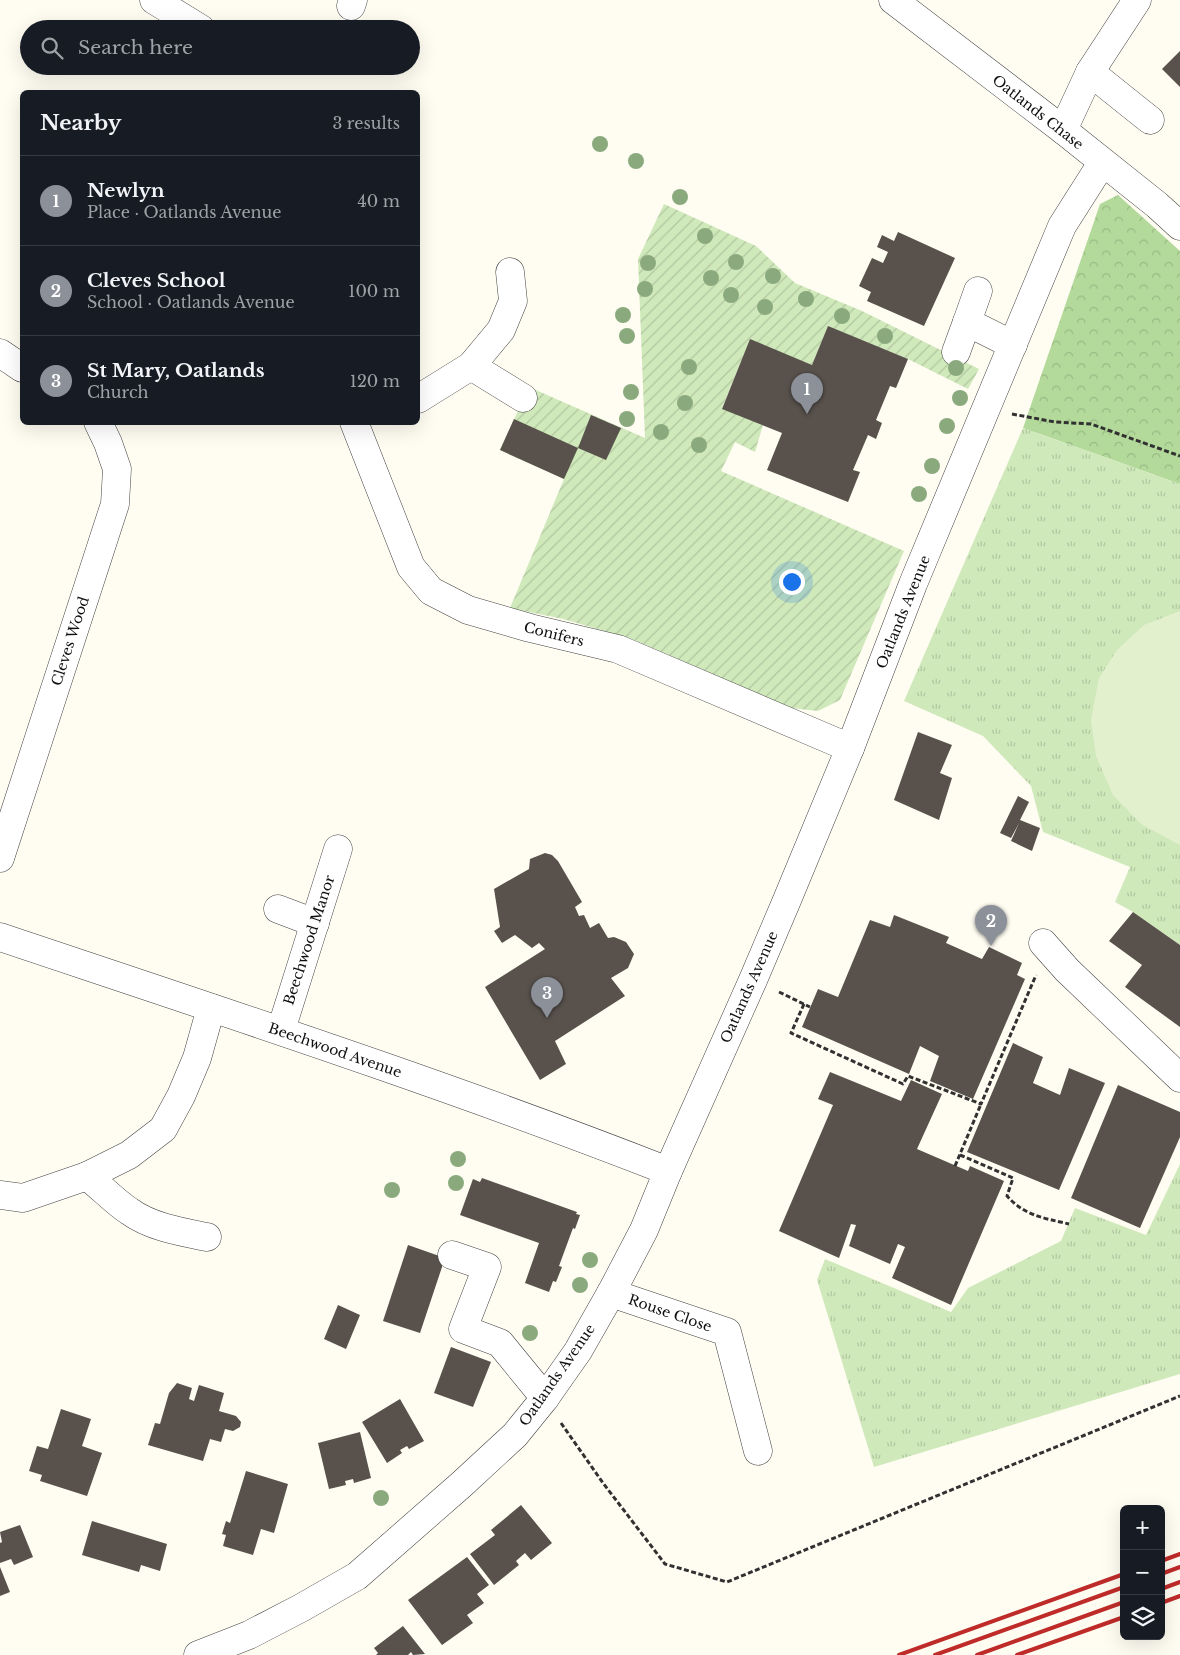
<!DOCTYPE html>
<html lang="en">
<head>
<meta charset="utf-8">
<style>
	:root { --surface:#171b24; --page:#242831; --text:#f1f3f6; --muted:#9ea1a6; --line:#363941; --accent:#8c9099 }
	body { margin:0; font-family:"Libre Baskerville",serif; background:var(--page); color:var(--text) }
	.controls { position:absolute; right:15px; bottom:15px; display:grid; overflow:hidden; border-radius:8px; box-shadow:0 5px 20px #0002 }
	.controls button { width:45px; height:45px; display:grid; place-items:center; padding:0; border:0; border-bottom:1px solid var(--line); background:var(--surface); color:var(--text); font:25px sans-serif }
	.you { position:absolute; left:791px; top:581px; width:18px; height:18px; margin:-12px; border:4px solid #fff; border-radius:50%; background:#1a73e8; box-shadow:0 0 0 8px #1a73e833 }
	.badge { display:grid; place-items:center; width:32px; height:32px; border-radius:50%; background:var(--accent); color:#fff; font-size:16px; font-weight:700 }
	.pin { position:absolute; translate:-50% -41px; filter:drop-shadow(0 1px 2px #0008) }
	.pin::after { content:''; position:absolute; top:26px; width:18px; height:15px; background:inherit; clip-path:polygon(0 0,100% 0,50% 100%) }
	.list { margin:0; padding:0; list-style:none }
	h2 { display:flex; justify-content:space-between; align-items:center; height:65px; margin:0; padding:0 20px; font-size:21px }
	h2 small { font-size:16px; font-weight:400; color:var(--muted) }
	.list li { display:grid; grid-template-columns:32px 1fr auto; gap:15px; align-items:center; box-sizing:border-box; height:90px; padding:0 20px; border-top:1px solid var(--line) }
	.list b { display:block; font-size:19px; white-space:nowrap }
	.list p { margin:0; font-size:16px; white-space:nowrap; color:var(--muted) }
	.list em { font-size:16px; font-style:normal; color:var(--muted) }
	.icon { flex:none; width:28px; height:28px; fill:none; stroke:currentColor; stroke-width:2; stroke-linecap:round; stroke-linejoin:round }
	.map { position:relative; flex:none; width:1180px; height:1655px; overflow:hidden }
	.search { position:absolute; background:var(--surface); box-shadow:0 5px 20px #0002; left:20px; top:20px; width:400px; height:55px; display:flex; align-items:center; gap:12px; box-sizing:border-box; padding:0 18px; border-radius:28px; color:var(--muted); font-size:19px }
	.panel { position:absolute; background:var(--surface); box-shadow:0 5px 20px #0002; left:20px; top:90px; width:400px; height:335px; border-radius:8px }
	.map>svg:first-child { display:block }
</style>
</head>
<body>
<div class="map">
<svg width="1180" height="1655" viewBox="0 0 1180 1655">
	<defs>
		<pattern id="forest-crowns" width="20" height="18" patternUnits="userSpaceOnUse" patternTransform="scale(1.25)"><rect width="20" height="18" fill="#b3da9b"/><path d="M2 6a3 3 0 1 1 6 0M12 15a3 3 0 1 1 6 0" fill="none" stroke="#99ba84"/></pattern>
		<pattern id="park-tufts" width="24" height="20" patternUnits="userSpaceOnUse" patternTransform="scale(1.25)"><rect width="24" height="20" fill="#d0e9bb"/><path d="M3 7l-1-3M5 7V3M7 7l1-3M15 17l-1-3M17 17v-4M19 17l1-3" fill="none" stroke="#b1c7a0"/></pattern>
		<pattern id="garden-furrows" width="10" height="10" patternUnits="userSpaceOnUse" patternTransform="scale(1.25)"><rect width="10" height="10" fill="#d0e9bb"/><path d="M-1 1l2-2M0 10L10 0M9 11l2-2" fill="none" stroke="#b1c7a0"/></pattern>
	</defs>
	<rect width="100%" height="100%" fill="#fffdf2"/>
	<polygon fill="url(#forest-crowns)" points="1118,195 1180,251 1180,484 1023,428 1100,204"/>
	<g fill="url(#park-tufts)">
		<polygon points="1023,428 1180,484 1180,945 1133,912 1115,902 1130,867 1043,832 1031,786 983,736 904,701"/>
		<polygon points="1180,1164 1180,1374 874,1467 817,1280 825,1259 951,1312 968,1288 1061,1241 1075,1208 1146,1235"/>
	</g>
	<polygon fill="url(#garden-furrows)" points="664,204 756,246 795,283 862,311 979,369 968,389 908,359 828,327 812,365 750,340 722,408 763,425 755,452 735,442 721,471 904,551 840,700 818,711 791,708 632,639 563,619 510,608 564,479 500,450 529,387 645,438 638,259"/>
	<polygon fill="#e2f0cd" points="1180,611 1180,845 1141,824 1113,795 1096,756 1091,720 1099,678 1117,650 1144,625"/>
	<g fill="#58514c">
		<polygon points="1180,51 1180,87 1162,69"/>
		<polygon points="898,232 955,258 924,326 867,301 871,292 859,286 872,258 883,263 888,252 877,247 882,235 894,241"/>
		<polygon points="828,326 908,359 896,388 890,386 876,420 882,423 876,439 868,435 853,470 860,472 848,502 767,470 782,433 722,409 750,339 812,365"/>
		<polygon points="591,415 621,428 606,460 578,448"/>
		<polygon points="514,419 578,448 564,479 500,450"/>
		<polygon points="918,732 952,745 940,773 952,778 939,820 894,800"/>
		<polygon points="1018,796 1029,802 1020,820 1040,828 1032,851 1011,841 1019,823 1011,838 1000,833"/>
		<polygon points="545,853 552,855 558,861 582,902 575,907 579,916 584,915 590,928 599,923 608,938 614,937 626,942 634,954 628,968 611,978 625,996 555,1041 566,1064 540,1080 485,987 545,949 539,943 532,948 515,935 502,943 494,931 500,927 494,889 529,869 530,859"/>
		<polygon points="1133,912 1180,945 1180,1027 1125,987 1142,965 1109,941"/>
		<polygon points="894,915 949,937 946,943 982,959 989,947 1022,963 1017,975 1025,979 973,1099 930,1081 939,1056 920,1046 909,1074 802,1027 818,989 838,997 870,920 890,927"/>
		<polygon points="1013,1043 1043,1057 1033,1083 1060,1095 1069,1068 1105,1083 1059,1190 967,1152"/>
		<polygon points="830,1072 901,1101 911,1080 942,1094 917,1149 968,1171 970,1166 1004,1181 951,1305 892,1278 905,1247 898,1244 890,1264 849,1246 856,1225 851,1224 839,1258 779,1231 833,1105 818,1099"/>
		<polygon points="1118,1085 1180,1112 1180,1137 1140,1228 1071,1198"/>
		<polygon points="482,1178 577,1212 576,1214 580,1215 575,1229 573,1228 559,1266 562,1267 556,1282 553,1281 549,1292 525,1283 539,1243 460,1215 473,1179 480,1182"/>
		<polygon points="408,1245 445,1258 420,1333 383,1321"/>
		<polygon points="338,1305 360,1315 346,1349 324,1339"/>
		<polygon points="451,1347 491,1362 473,1407 434,1393"/>
		<polygon points="177,1383 192,1388 189,1399 194,1401 199,1385 224,1393 219,1411 236,1416 241,1422 240,1427 233,1431 225,1429 221,1442 210,1439 203,1461 148,1445 155,1423 160,1424 169,1393"/>
		<polygon points="400,1399 424,1441 409,1449 407,1446 400,1450 402,1453 387,1463 362,1422"/>
		<polygon points="61,1409 91,1419 82,1446 102,1453 87,1496 40,1481 42,1475 29,1471 37,1446 48,1449"/>
		<polygon points="360,1432 371,1478 354,1483 353,1479 345,1481 346,1485 329,1489 318,1443"/>
		<polygon points="246,1471 288,1484 274,1533 261,1529 253,1555 223,1546 226,1535 222,1534 226,1521 230,1523"/>
		<polygon points="521,1505 552,1543 531,1560 525,1553 516,1561 519,1565 494,1585 470,1554 495,1535 491,1530"/>
		<polygon points="92,1521 167,1544 160,1571 141,1565 139,1572 82,1555"/>
		<polygon points="20,1525 33,1557 14,1565 11,1559 0,1563 0,1543 2,1542 0,1532"/>
		<polygon points="467,1557 489,1585 477,1594 484,1603 467,1615 473,1623 442,1645 408,1600"/>
		<polygon points="0,1567 10,1592 0,1596"/>
		<polygon points="403,1626 425,1654 413,1655 411,1652 408,1655 376,1655 378,1653 374,1648"/>
	</g>
	<g fill="none" stroke-linecap="round" stroke-linejoin="round">
		<g stroke="#424242" stroke-width="29">
			<g id="minor">
				<polyline points="154,0 201,29"/>
				<polyline points="893,0 1063,130 1157,205 1180,226"/>
				<polyline points="351,6 353,0"/>
				<polyline points="1090,72 1150,120"/>
				<polyline points="1063,130 1090,72 1137,0"/>
				<polyline points="978,291 967,322 1013,345"/>
				<polyline points="956,352 967,322"/>
				<polyline points="0,353 22,368"/>
				<polyline points="471,366 523,398"/>
				<polyline points="418,399 471,366 501,330 513,301 510,272"/>
				<polyline points="354,422 411,567 431,591 468,610 530,628 618,649 850,748"/>
				<polyline points="0,858 115,504 117,469 108,443 98,422"/>
				<polyline points="278,909 315,923"/>
				<path d="M 0,937 C 224,1012 448,1085 668,1171"/>
				<polyline points="1043,943 1067,970 1180,1078"/>
				<polyline points="281,1030 338,849"/>
				<path d="M 87,1176 C 101,1187 114,1201 129,1211 C 151,1227 181,1232 207,1237"/>
				<polyline points="0,1195 23,1198 87,1176 129,1155 163,1129 181,1096 197,1058 211,1008"/>
				<polyline points="452,1255 487,1267 463,1329 500,1343 545,1398"/>
				<polyline points="611,1293 727,1332 758,1451"/>
				<polyline points="198,1655 249,1635 301,1608 357,1576 462,1484 515,1435 545,1398 578,1351 611,1293 644,1230 668,1171 753,980 787,900 850,748 913,584 1062,226 1102,163"/>
			</g>
		</g>
		<g stroke="#313131" stroke-width="3" stroke-dasharray="5 2.5" stroke-linecap="butt">
			<polyline points="1012,414 1055,422 1091,424 1180,456"/>
			<polyline points="779,992 810,1007"/>
			<polyline points="804,1004 791,1033 903,1084 908,1076 981,1104 1036,975"/>
			<path d="M 960,1155 L 1013,1178 L 1007,1196 C 1025,1216 1044,1218 1069,1224"/>
			<polyline points="955,1166 981,1104"/>
			<polyline points="561,1423 603,1483 665,1564 727,1582 1180,1396"/>
		</g>
		<use href="#minor" stroke="#fff" stroke-width="28"/>
		<g stroke="#be2b29" stroke-width="4">
			<polyline points="1161,1561 1180,1554"/>
			<polyline points="1161,1574 1180,1567"/>
			<polyline points="1161,1589 1180,1582"/>
			<polyline points="1161,1603 1180,1596"/>
			<polyline points="899,1655 1124,1574"/>
			<polyline points="935,1655 1124,1587"/>
			<polyline points="977,1655 1124,1602"/>
			<polyline points="1017,1655 1124,1617"/>
		</g>
	</g>
	<g fill="#8aaa7e">
		<circle cx="600" cy="144" r="8"/>
		<circle cx="636" cy="161" r="8"/>
		<circle cx="680" cy="197" r="8"/>
		<circle cx="705" cy="236" r="8"/>
		<circle cx="736" cy="262" r="8"/>
		<circle cx="648" cy="263" r="8"/>
		<circle cx="773" cy="276" r="8"/>
		<circle cx="711" cy="278" r="8"/>
		<circle cx="645" cy="289" r="8"/>
		<circle cx="731" cy="295" r="8"/>
		<circle cx="806" cy="299" r="8"/>
		<circle cx="765" cy="307" r="8"/>
		<circle cx="623" cy="315" r="8"/>
		<circle cx="842" cy="316" r="8"/>
		<circle cx="627" cy="336" r="8"/>
		<circle cx="885" cy="336" r="8"/>
		<circle cx="689" cy="367" r="8"/>
		<circle cx="956" cy="368" r="8"/>
		<circle cx="631" cy="392" r="8"/>
		<circle cx="960" cy="398" r="8"/>
		<circle cx="685" cy="403" r="8"/>
		<circle cx="627" cy="419" r="8"/>
		<circle cx="947" cy="426" r="8"/>
		<circle cx="661" cy="432" r="8"/>
		<circle cx="699" cy="445" r="8"/>
		<circle cx="932" cy="466" r="8"/>
		<circle cx="919" cy="494" r="8"/>
		<circle cx="458" cy="1159" r="8"/>
		<circle cx="456" cy="1183" r="8"/>
		<circle cx="392" cy="1190" r="8"/>
		<circle cx="590" cy="1260" r="8"/>
		<circle cx="580" cy="1285" r="8"/>
		<circle cx="530" cy="1333" r="8"/>
		<circle cx="381" cy="1498" r="8"/>
	</g>
	<g text-anchor="middle" dominant-baseline="central" stroke-width="5" stroke-linejoin="round" paint-order="stroke">
		<g font-size="14" fill="#0f0f0f" stroke="#fff">
			<text transform="translate(1038 112) rotate(38)">Oatlands Chase</text>
			<text transform="translate(903 612) rotate(-68)">Oatlands Avenue</text>
			<text transform="translate(554 634) rotate(14)">Conifers</text>
			<text transform="translate(70 641) rotate(-72)">Cleves Wood</text>
			<text transform="translate(309 940) rotate(-72)">Beechwood Manor</text>
			<text transform="translate(749 987) rotate(-66)">Oatlands Avenue</text>
			<text transform="translate(335 1050) rotate(19)">Beechwood Avenue</text>
			<text transform="translate(670 1313) rotate(19)">Rouse Close</text>
			<text transform="translate(557 1375) rotate(-55)">Oatlands Avenue</text>
		</g>
	</g>
</svg>
<div class="controls">
<button>+</button>
<button>−</button>
<button><svg class="icon" aria-label="layers" viewBox="0 0 24 24"><path d="M12 4l9 5-9 5-9-5zM3 14l9 5 9-5"/></svg></button>
</div>
<div class="you"></div>
<div class="pin badge" style="left:807px;top:414px">1</div>
<div class="pin badge" style="left:991px;top:946px">2</div>
<div class="pin badge" style="left:547px;top:1018px">3</div>
<div class="search"><svg class="icon" aria-label="search" viewBox="0 0 24 24"><circle cx="10" cy="10" r="6"/><path d="M15 15l6 6"/></svg>Search here</div>
<section class="panel">
<h2>Nearby<small>3 results</small></h2>
<ul class="list">
<li><span class="badge">1</span><div><b>Newlyn</b><p>Place · Oatlands Avenue</p></div><em>40 m</em></li>
<li><span class="badge">2</span><div><b>Cleves School</b><p>School · Oatlands Avenue</p></div><em>100 m</em></li>
<li><span class="badge">3</span><div><b>St Mary, Oatlands</b><p>Church</p></div><em>120 m</em></li>
</ul>
</section>
</div>
</body>
</html>
